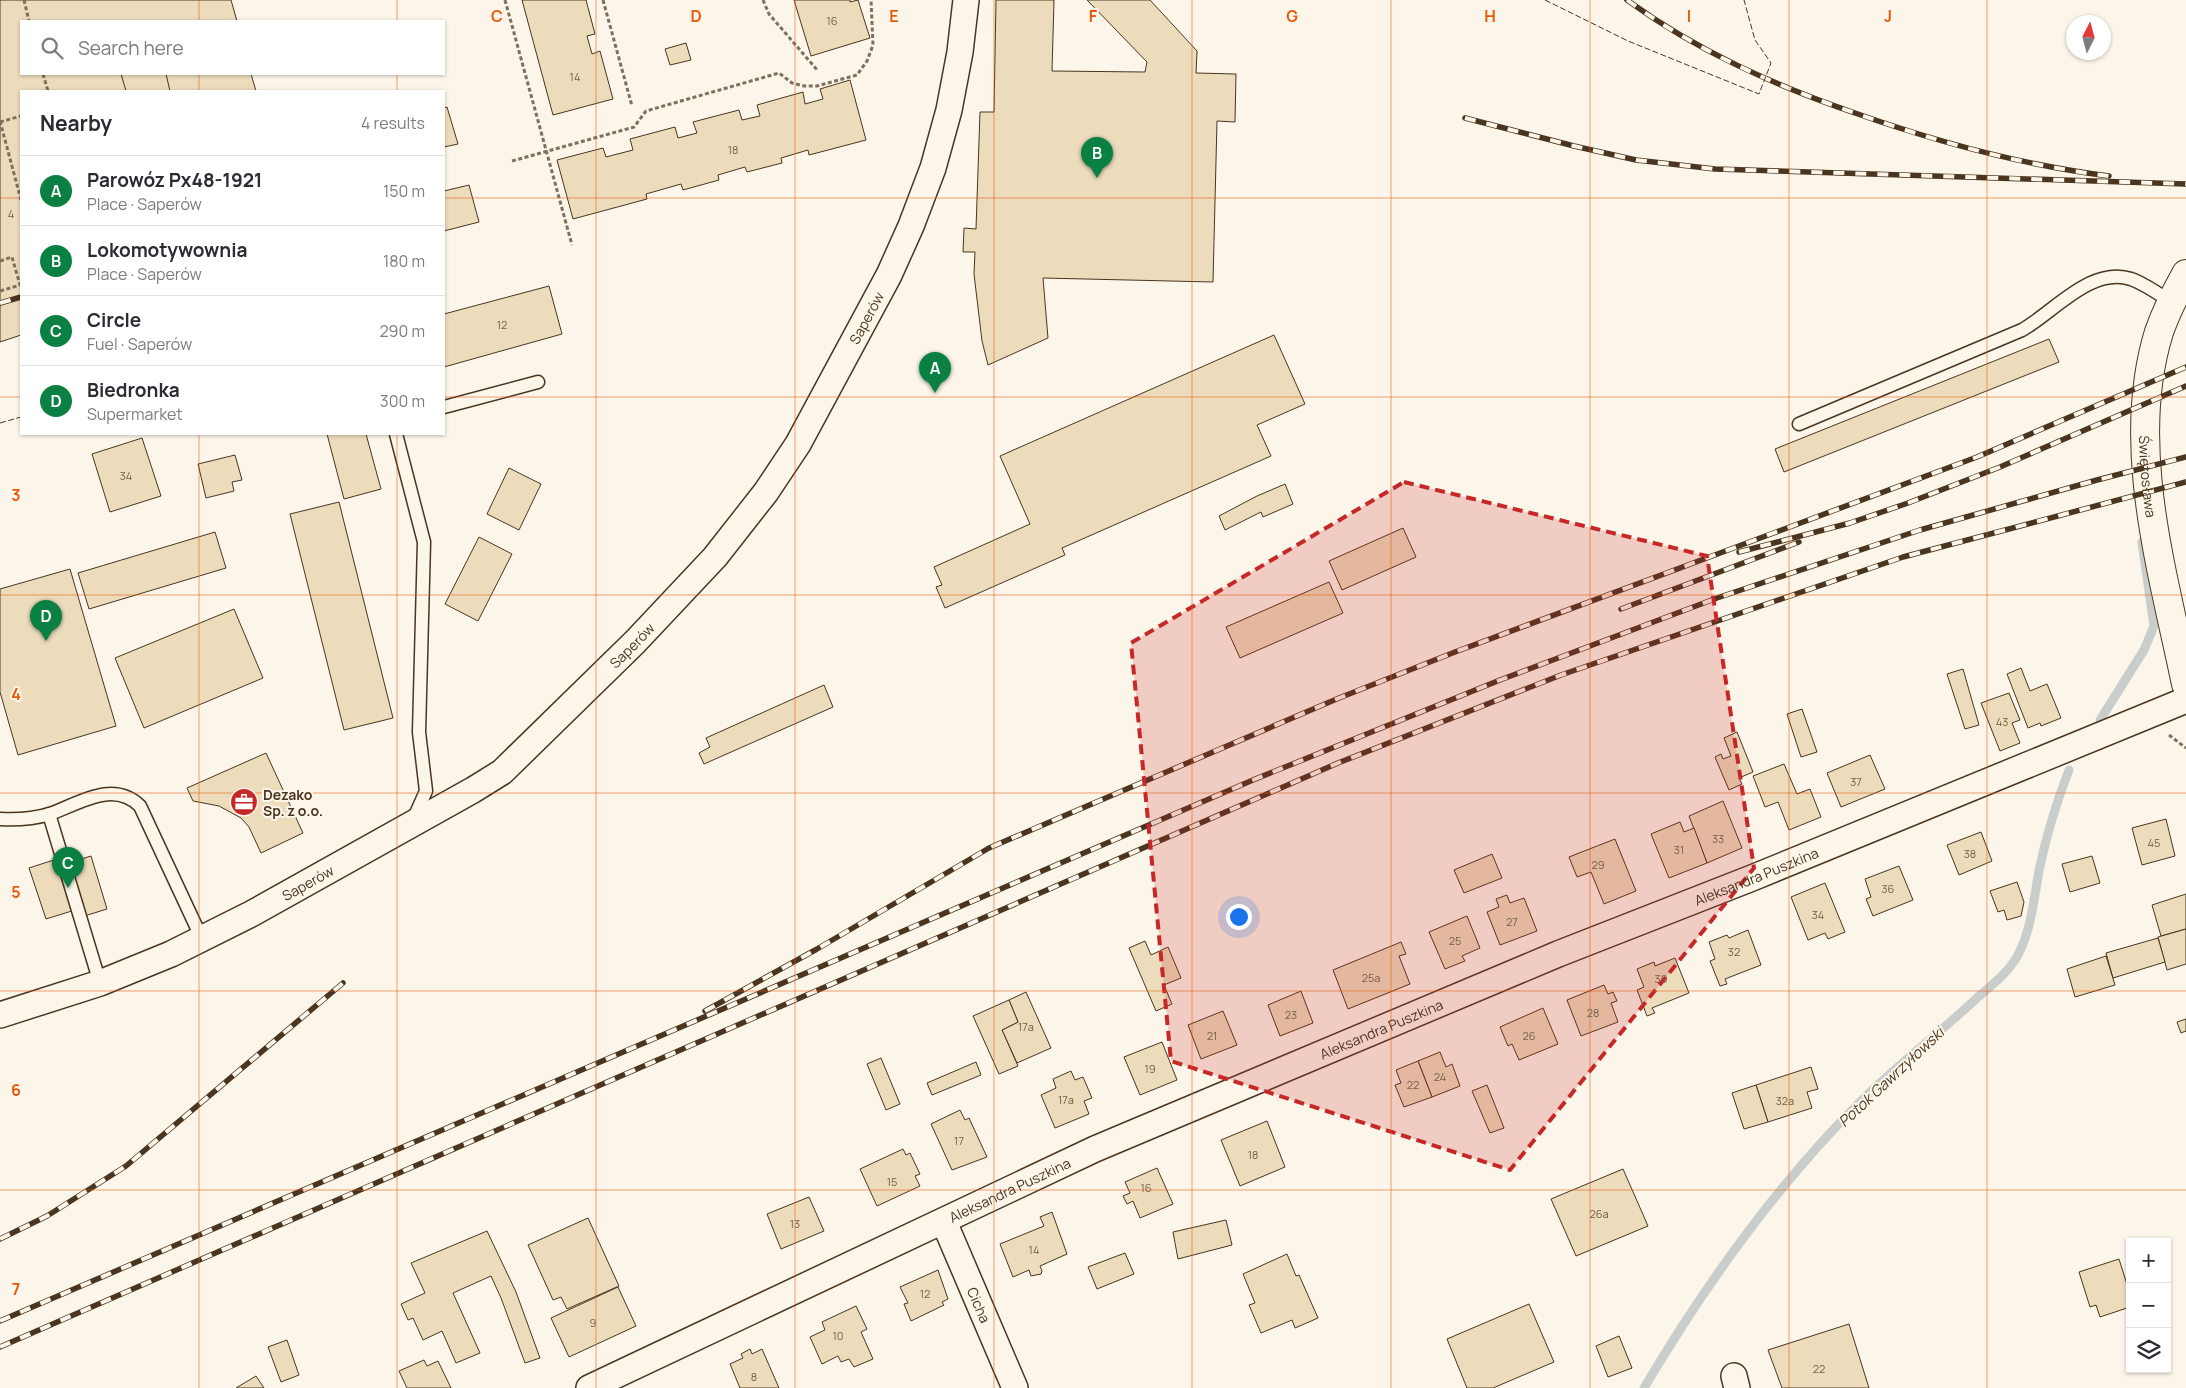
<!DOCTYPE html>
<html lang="en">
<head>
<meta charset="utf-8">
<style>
	:root { --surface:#fff; --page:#f7f7f7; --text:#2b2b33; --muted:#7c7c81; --line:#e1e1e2; --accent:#0b8043 }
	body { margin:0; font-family:Manrope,sans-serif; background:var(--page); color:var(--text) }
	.controls { position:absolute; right:15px; bottom:15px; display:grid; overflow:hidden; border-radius:0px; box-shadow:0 1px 4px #0004 }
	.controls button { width:45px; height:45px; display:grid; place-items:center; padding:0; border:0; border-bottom:1px solid var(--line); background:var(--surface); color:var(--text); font:25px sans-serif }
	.compass { position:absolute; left:2066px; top:15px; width:45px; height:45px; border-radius:50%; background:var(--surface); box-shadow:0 1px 4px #0004; rotate:6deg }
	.you { position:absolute; left:1238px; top:916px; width:18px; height:18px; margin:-12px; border:4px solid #fff; border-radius:50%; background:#1a73e8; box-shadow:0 0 0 8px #1a73e833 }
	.badge { display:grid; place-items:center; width:32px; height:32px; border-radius:50%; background:var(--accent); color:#fff; font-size:16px; font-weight:700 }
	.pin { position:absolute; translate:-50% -41px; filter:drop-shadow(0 1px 2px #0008) }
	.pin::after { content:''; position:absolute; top:26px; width:18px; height:15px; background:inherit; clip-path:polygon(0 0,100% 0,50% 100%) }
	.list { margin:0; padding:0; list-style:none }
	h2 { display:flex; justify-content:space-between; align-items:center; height:65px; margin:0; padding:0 20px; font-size:21px }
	h2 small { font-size:16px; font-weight:400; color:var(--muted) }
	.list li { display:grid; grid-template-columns:32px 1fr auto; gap:15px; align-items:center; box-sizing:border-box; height:70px; padding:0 20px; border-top:1px solid var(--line) }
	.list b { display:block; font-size:19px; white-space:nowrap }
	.list p { margin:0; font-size:16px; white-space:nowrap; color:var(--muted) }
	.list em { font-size:16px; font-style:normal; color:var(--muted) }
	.icon { flex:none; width:28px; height:28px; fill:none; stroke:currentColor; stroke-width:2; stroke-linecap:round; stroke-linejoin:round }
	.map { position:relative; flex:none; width:2186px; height:1388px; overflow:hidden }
	.search { position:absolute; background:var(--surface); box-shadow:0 1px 4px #0004; left:20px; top:20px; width:425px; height:55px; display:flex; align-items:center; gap:12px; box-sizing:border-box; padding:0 18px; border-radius:0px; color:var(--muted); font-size:19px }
	.panel { position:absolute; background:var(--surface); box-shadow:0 1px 4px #0004; left:20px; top:90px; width:425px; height:345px; border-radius:0px }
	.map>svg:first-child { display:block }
</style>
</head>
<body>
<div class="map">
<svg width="2186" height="1388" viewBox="0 0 2186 1388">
	<rect width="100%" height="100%" fill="#fbf6e9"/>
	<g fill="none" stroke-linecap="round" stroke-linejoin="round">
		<g stroke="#c9cecd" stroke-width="9">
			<polyline points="2100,720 2144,650 2154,626 2142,542"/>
			<path d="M 1644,1388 C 1705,1285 1775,1187 1860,1102 C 1897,1065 1940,1033 1978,997 C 1992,985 2009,972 2018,955 C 2032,929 2034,895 2040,866 C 2047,833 2057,801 2069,770"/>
		</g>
	</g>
	<g fill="#ecdcbc" stroke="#4a3520">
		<polygon points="0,0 231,0 237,21 21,21 21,74 251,74 256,91 21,91 21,335 0,342"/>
		<polygon points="522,0 586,0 595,34 587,36 592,54 600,51 613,99 553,115"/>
		<polygon points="794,0 850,0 850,2 858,0 870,38 811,56"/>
		<polygon points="996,0 1054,0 1052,71 1145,72 1147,62 1087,0 1150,0 1197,51 1196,73 1236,74 1235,122 1217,121 1213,282 1043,278 1048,338 988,365 982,341 974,274 975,252 963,252 964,228 976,229 980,112 994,112"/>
		<polygon points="686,43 691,60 670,65 665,49"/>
		<polygon points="121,74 166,74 170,91 126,91"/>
		<polygon points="850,80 866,140 809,155 808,150 781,158 782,163 747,172 745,167 718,175 719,180 683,190 681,184 646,194 647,199 573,219 557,160 603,148 606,157 633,150 630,139 675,127 678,138 697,133 693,122 739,110 742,120 760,116 757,105 803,92 805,104 823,99 820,89"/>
		<polygon points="447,107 458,144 444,147 444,108"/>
		<polygon points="469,185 479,222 444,231 444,191"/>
		<polygon points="549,286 562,334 444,367 444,314"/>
		<polygon points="1274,335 1305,404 1257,425 1271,456 1062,548 1065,555 945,608 936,587 942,585 934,567 1030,524 1000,456"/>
		<polygon points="2049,339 2059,362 1784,472 1775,449"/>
		<polygon points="327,434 366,434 381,489 344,499"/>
		<polygon points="142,438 161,496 110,512 92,454"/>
		<polygon points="235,455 242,480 232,482 234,491 206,498 198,464"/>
		<polygon points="509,468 541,484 519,530 487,514"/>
		<polygon points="1285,484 1293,504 1263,517 1261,512 1225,530 1219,516 1257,496"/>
		<polygon points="339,502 393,718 344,730 290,514"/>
		<polygon points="1403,528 1416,557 1342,590 1329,561"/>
		<polygon points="215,532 226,568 89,609 78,573"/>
		<polygon points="479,537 512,554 478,621 445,604"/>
		<polygon points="70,569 116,726 18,755 0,692 0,589"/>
		<polygon points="1329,582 1343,613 1240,658 1226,627"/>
		<polygon points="234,609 263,678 144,728 115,658"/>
		<polygon points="2021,668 2030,691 2047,684 2061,718 2041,726 2040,723 2028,728 2007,674"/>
		<polygon points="1963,669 1979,725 1965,729 1947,674"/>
		<polygon points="824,685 833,707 704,764 699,753 710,747 706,738"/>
		<polygon points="2009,693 2020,720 2012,723 2020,743 2000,751 1981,703"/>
		<polygon points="1802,709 1817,752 1801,757 1787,714"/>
		<polygon points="1737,732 1753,772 1739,778 1742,784 1729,790 1715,757 1721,754 1723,759 1731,756 1724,738"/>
		<polygon points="266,753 303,833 261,853 249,827 241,818 219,806 193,801 187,788"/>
		<polygon points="1870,755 1885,789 1841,807 1827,773"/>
		<polygon points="1784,764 1797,794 1810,789 1821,817 1789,830 1778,802 1765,807 1753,776"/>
		<polygon points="1723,801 1742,848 1707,863 1689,816"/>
		<polygon points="2166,819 2175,856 2142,865 2132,828"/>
		<polygon points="1680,822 1684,832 1694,828 1707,863 1669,878 1651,834"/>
		<polygon points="1981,832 1992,861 1959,875 1947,845"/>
		<polygon points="1615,839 1636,891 1604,904 1591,872 1577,877 1569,857"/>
		<polygon points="1492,854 1502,878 1464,893 1454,870"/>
		<polygon points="91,856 107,909 78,918 75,910 46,919 29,868 60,858 62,865"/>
		<polygon points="2092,856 2100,883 2070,892 2062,864"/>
		<polygon points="1899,866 1913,900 1873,916 1866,899 1871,897 1865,879"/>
		<polygon points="2017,882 2024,902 2021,916 2007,920 2004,910 1998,912 1990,891"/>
		<polygon points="1825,883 1845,932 1828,939 1825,933 1808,940 1791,897"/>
		<polygon points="2186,894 2186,929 2161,936 2152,905"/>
		<polygon points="1507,895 1510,903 1524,898 1537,931 1500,945 1487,912 1499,907 1496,899"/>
		<polygon points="1467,916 1480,948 1462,956 1465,961 1445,969 1429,932"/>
		<polygon points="2186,929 2186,964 2167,970 2158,937"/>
		<polygon points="1748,930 1761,965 1725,979 1727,984 1720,986 1710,961 1715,959 1709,942 1727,935 1729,938"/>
		<polygon points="2158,938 2165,962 2113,978 2106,953"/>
		<polygon points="1145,941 1151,955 1168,947 1181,978 1164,985 1172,1004 1156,1011 1129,948"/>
		<polygon points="1401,942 1406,954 1399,956 1410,984 1348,1009 1333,970"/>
		<polygon points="2106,956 2115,985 2075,997 2067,969"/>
		<polygon points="1675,958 1689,993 1652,1008 1655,1013 1647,1016 1637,990 1644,987 1637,969 1654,962 1655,966"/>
		<polygon points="1604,985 1608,994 1613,992 1617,1001 1611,1003 1618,1022 1581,1036 1567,1000"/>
		<polygon points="1301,991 1313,1023 1280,1036 1268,1005"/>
		<polygon points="1026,992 1051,1048 1017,1063 1002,1030 1018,1022 1009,1000"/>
		<polygon points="1009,1000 1018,1022 1002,1030 1018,1066 999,1074 973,1016"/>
		<polygon points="1543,1008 1558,1044 1519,1060 1512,1044 1508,1046 1500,1027"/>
		<polygon points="1223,1011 1237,1045 1201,1059 1188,1025"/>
		<polygon points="2186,1019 2186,1031 2181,1033 2177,1022"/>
		<polygon points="1162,1042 1177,1080 1140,1095 1124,1057"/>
		<polygon points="1440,1052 1446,1067 1452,1064 1460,1086 1432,1097 1418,1061"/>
		<polygon points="881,1058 900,1104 886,1110 867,1064"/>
		<polygon points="1418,1061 1432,1097 1404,1107 1395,1085 1401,1083 1396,1070"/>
		<polygon points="976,1062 981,1075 932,1095 927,1083"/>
		<polygon points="1811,1067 1818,1089 1807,1092 1812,1108 1768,1122 1756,1085"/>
		<polygon points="1071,1071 1075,1080 1083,1077 1092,1098 1084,1101 1089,1114 1055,1128 1041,1095 1056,1088 1053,1079"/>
		<polygon points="1487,1085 1504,1128 1490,1133 1472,1091"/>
		<polygon points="1756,1085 1768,1122 1744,1129 1732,1093"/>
		<polygon points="960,1110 965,1120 969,1118 987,1157 952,1170 931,1124"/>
		<polygon points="1267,1121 1285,1167 1240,1186 1221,1140"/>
		<polygon points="903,1149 906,1155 910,1153 920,1174 915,1176 920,1186 877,1206 860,1169"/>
		<polygon points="1157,1168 1173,1204 1140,1218 1133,1201 1127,1204 1123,1196 1130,1193 1125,1182"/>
		<polygon points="1623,1169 1648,1226 1576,1256 1551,1199"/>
		<polygon points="809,1197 824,1231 781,1249 767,1214"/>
		<polygon points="1052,1212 1067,1254 1040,1266 1042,1271 1041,1274 1031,1276 1029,1270 1013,1277 1000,1244 1044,1226 1040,1217"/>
		<polygon points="588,1218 619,1286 567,1309 561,1297 553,1300 528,1245"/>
		<polygon points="1226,1220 1232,1245 1178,1259 1173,1232"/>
		<polygon points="487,1231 516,1292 540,1358 525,1363 501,1298 491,1276 453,1293 480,1353 456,1363 442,1331 423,1340 413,1318 408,1320 401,1304 425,1293 411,1263"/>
		<polygon points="1125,1253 1134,1274 1097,1289 1088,1267"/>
		<polygon points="1287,1254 1296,1276 1299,1275 1318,1318 1295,1328 1292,1320 1261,1333 1249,1305 1255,1303 1243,1274"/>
		<polygon points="2119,1259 2130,1294 2130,1307 2100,1317 2096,1305 2090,1307 2079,1272"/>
		<polygon points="938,1270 948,1299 942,1302 944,1305 911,1321 904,1304 908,1303 900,1287"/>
		<polygon points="618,1287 636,1326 569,1357 551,1318"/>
		<polygon points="1529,1304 1554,1362 1493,1388 1467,1388 1447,1339"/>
		<polygon points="856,1306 867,1329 861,1332 873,1359 854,1367 849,1359 841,1362 838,1356 822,1364 810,1337 825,1330 822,1322"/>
		<polygon points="1849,1324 1869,1388 1782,1388 1768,1350"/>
		<polygon points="1619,1336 1632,1368 1608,1377 1596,1346"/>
		<polygon points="287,1340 299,1375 281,1382 268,1347"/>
		<polygon points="750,1349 752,1354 762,1349 779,1388 740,1388 730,1364 743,1358 741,1354"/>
		<polygon points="424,1360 427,1366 438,1361 451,1388 407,1388 399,1371"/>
		<polygon points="256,1376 264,1388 236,1388"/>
	</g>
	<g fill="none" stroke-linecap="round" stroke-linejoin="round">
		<g stroke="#4a3520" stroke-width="15">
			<g id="service">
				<polyline points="444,407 538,382"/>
				<path d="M 1799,424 L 2022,330 C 2054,312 2091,266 2131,279 C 2145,284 2159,294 2171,302"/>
				<polyline points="396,434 424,542 419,732 426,791 413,820"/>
				<polyline points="49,814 100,983"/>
				<path d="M 0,819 C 18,820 33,819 50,814 C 80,803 113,780 140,806 L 202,939"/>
			</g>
		</g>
		<g stroke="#4a3520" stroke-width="28">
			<g id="minor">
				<path id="s1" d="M 0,1015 L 100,983 L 171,954 L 251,914 L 473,790 L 502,772 L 635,642 L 715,557 L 766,492 L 798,444 L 889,275 L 911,226 L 933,168 L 949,110 L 960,52 L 966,0"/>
				<path id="s2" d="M 944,1222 L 1015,1388"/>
				<polyline points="1734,1376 1737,1388"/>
				<path id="s3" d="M 589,1388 L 1095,1149 L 1558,954 L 1752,878 L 2186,700"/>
			</g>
		</g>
		<g stroke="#4a3520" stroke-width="30">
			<g id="tertiary">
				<path id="s4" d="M 2186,274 C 2176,292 2166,312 2159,332 C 2124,445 2163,572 2186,684"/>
			</g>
		</g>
		<g stroke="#7f6f5c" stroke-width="3" stroke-dasharray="4 2.5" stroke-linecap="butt">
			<polyline points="24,0 29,21"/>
			<polyline points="505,0 572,245"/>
			<polyline points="603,0 632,106"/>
			<polyline points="763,0 769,14 818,71"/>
			<polyline points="43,74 48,91"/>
			<polyline points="0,121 21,200"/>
			<polyline points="0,122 21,116"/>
			<polyline points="512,161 634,127 646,111 779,73 792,83 804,86 817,86 857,75 867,61 873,45 871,0"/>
			<polyline points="0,261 12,257 20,285 0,291"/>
			<polyline points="2169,735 2186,748"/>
		</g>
		<use href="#service" stroke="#fbf6e9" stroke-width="12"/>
		<use href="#minor" stroke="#fbf6e9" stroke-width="25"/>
		<use href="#tertiary" stroke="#fbf6e9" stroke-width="28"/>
		<g stroke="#4a3520" stroke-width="5.5">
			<g id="rail">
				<path d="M 1627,0 C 1697,51 1774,85 1855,113 C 1937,142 2022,165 2109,176"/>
				<polyline points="1465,118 1574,146 1636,160 1715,169 2186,184"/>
				<polyline points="0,303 21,297"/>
				<polyline points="1739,552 1850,523 1908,503 2000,467 2186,386"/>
				<polyline points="1621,609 1799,542"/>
				<polyline points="705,1011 817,949 989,848 1339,698 1455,652 1977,457 2186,367"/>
				<polyline points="0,1239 47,1216 126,1166 343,983"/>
				<polyline points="0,1321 1253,780 1500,680 1717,598 1920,530 2097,480 2186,457"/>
				<polyline points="0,1347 1338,763 1561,675 1903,557 2186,482"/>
			</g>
		</g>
		<use href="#rail" stroke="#fbf6e9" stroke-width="4" stroke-dasharray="11" stroke-linecap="butt"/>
		<g stroke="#4a3520" stroke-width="1" stroke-dasharray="6 2.5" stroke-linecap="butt">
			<polyline points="1545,0 1628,41 1759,94 1771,63 1755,40 1744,0"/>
			<polyline points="0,423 21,417"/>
		</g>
	</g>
	<path fill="#c62828" fill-opacity="0.2" stroke="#c62828" stroke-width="4" stroke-dasharray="10 6" stroke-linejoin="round" d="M 1404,482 L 1707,556 L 1754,868 L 1510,1170 L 1171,1061 L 1131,643 Z"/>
	<path fill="none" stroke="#e8590c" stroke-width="1" stroke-opacity="0.55" d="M 199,0 L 199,21M 397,0 L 397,21M 596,0 L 596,1388M 795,0 L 795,1388M 994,0 L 994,1388M 1192,0 L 1192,1388M 1391,0 L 1391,1388M 1590,0 L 1590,1388M 1789,0 L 1789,1388M 1987,0 L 1987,1388M 199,74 L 199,91M 397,74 L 397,91M 0,198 L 21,198M 444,198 L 2186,198M 0,397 L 21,397M 444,397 L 2186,397M 199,434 L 199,1388M 397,434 L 397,1388M 0,595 L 2186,595M 0,793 L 2186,793M 0,991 L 2186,991M 0,1190 L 2186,1190"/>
	<defs>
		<g id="office-disc" transform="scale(1.4375)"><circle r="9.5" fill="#c62828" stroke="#fbf6e9"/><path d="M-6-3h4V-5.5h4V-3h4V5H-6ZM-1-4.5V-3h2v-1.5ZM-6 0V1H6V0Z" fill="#fff"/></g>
	</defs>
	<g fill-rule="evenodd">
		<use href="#office-disc" x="244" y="802"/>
	</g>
	<g text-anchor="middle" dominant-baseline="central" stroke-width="4" stroke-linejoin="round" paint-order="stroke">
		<g font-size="11" fill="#725f47">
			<text x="832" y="20">16</text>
			<text x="575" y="76">14</text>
			<text x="733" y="149">18</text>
			<text x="11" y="213">4</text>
			<text x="502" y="324">12</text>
			<text x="126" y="475">34</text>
			<text x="2002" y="721">43</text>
			<text x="1856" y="781">37</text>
			<text x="1718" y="838">33</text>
			<text x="2154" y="842">45</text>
			<text x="1679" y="849">31</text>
			<text x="1970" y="853">38</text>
			<text x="1598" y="864">29</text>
			<text x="1888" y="888">36</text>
			<text x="1818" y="914">34</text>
			<text x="1512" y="921">27</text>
			<text x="1455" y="940">25</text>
			<text x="1734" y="951">32</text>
			<text x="1371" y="977">25a</text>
			<text x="1661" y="978">30</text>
			<text x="1593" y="1012">28</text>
			<text x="1291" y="1014">23</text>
			<text x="1026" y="1026">17a</text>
			<text x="1212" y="1035">21</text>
			<text x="1529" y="1035">26</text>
			<text x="1150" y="1068">19</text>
			<text x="1440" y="1076">24</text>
			<text x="1413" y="1084">22</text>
			<text x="1066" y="1099">17a</text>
			<text x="1785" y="1100">32a</text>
			<text x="959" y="1140">17</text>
			<text x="1253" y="1154">18</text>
			<text x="892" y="1181">15</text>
			<text x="1146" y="1187">16</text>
			<text x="1599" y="1213">26a</text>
			<text x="795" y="1223">13</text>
			<text x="1034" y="1249">14</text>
			<text x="925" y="1293">12</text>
			<text x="593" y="1322">9</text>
			<text x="838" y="1335">10</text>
			<text x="1819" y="1368">22</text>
			<text x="754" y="1376">8</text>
		</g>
		<g font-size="14" fill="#4a3520" stroke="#fbf6e9">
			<text stroke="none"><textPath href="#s1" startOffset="1146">Saperów</textPath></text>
			<text stroke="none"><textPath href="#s4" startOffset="210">Świętosława</textPath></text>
			<text stroke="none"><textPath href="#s1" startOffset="741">Saperów</textPath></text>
			<text stroke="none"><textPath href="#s3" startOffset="1275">Aleksandra Puszkina</textPath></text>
			<text stroke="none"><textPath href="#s1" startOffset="336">Saperów</textPath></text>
			<text stroke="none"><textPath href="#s3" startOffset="870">Aleksandra Puszkina</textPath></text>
			<text stroke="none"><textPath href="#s3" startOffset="465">Aleksandra Puszkina</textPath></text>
			<text stroke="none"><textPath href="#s2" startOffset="90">Cicha</textPath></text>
		</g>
		<g font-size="14" font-weight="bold" fill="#4a3520" stroke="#fbf6e9" text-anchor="start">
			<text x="263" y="794">Dezako<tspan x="263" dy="16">Sp. z o.o.</tspan></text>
		</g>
		<g font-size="15" font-style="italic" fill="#4a3520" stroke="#fbf6e9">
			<text transform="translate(1891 1077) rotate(-43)">Potok Gawrzyłowski</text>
		</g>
	</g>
	<g font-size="16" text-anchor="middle" font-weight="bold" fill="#e8590c" stroke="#fbf6e9" stroke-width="4" stroke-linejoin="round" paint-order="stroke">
		<text x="497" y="22">C</text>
		<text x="696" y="22">D</text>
		<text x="894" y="22">E</text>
		<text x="1093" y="22">F</text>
		<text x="1292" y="22">G</text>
		<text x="1490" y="22">H</text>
		<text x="1689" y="22">I</text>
		<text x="1888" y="22">J</text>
		<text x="16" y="501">3</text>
		<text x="16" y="700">4</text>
		<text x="16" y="898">5</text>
		<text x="16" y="1096">6</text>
		<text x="16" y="1295">7</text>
	</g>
</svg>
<div class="controls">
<button>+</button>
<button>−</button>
<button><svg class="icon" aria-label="layers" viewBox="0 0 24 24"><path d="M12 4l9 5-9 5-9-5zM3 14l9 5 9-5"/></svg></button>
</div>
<svg class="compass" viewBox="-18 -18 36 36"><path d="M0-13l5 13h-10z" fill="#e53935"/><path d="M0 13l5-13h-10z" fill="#7c7c81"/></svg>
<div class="you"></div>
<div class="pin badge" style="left:935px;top:393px">A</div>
<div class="pin badge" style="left:1097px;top:178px">B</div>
<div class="pin badge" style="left:68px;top:888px">C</div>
<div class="pin badge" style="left:46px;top:641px">D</div>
<div class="search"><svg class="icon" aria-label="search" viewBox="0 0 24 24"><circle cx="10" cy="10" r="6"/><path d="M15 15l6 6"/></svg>Search here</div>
<section class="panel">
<h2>Nearby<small>4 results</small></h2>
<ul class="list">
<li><span class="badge">A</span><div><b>Parowóz Px48-1921</b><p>Place · Saperów</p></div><em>150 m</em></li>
<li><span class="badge">B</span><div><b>Lokomotywownia</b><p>Place · Saperów</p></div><em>180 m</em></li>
<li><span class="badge">C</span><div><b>Circle</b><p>Fuel · Saperów</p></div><em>290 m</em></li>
<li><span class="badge">D</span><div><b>Biedronka</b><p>Supermarket</p></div><em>300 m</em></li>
</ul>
</section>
</div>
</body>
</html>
